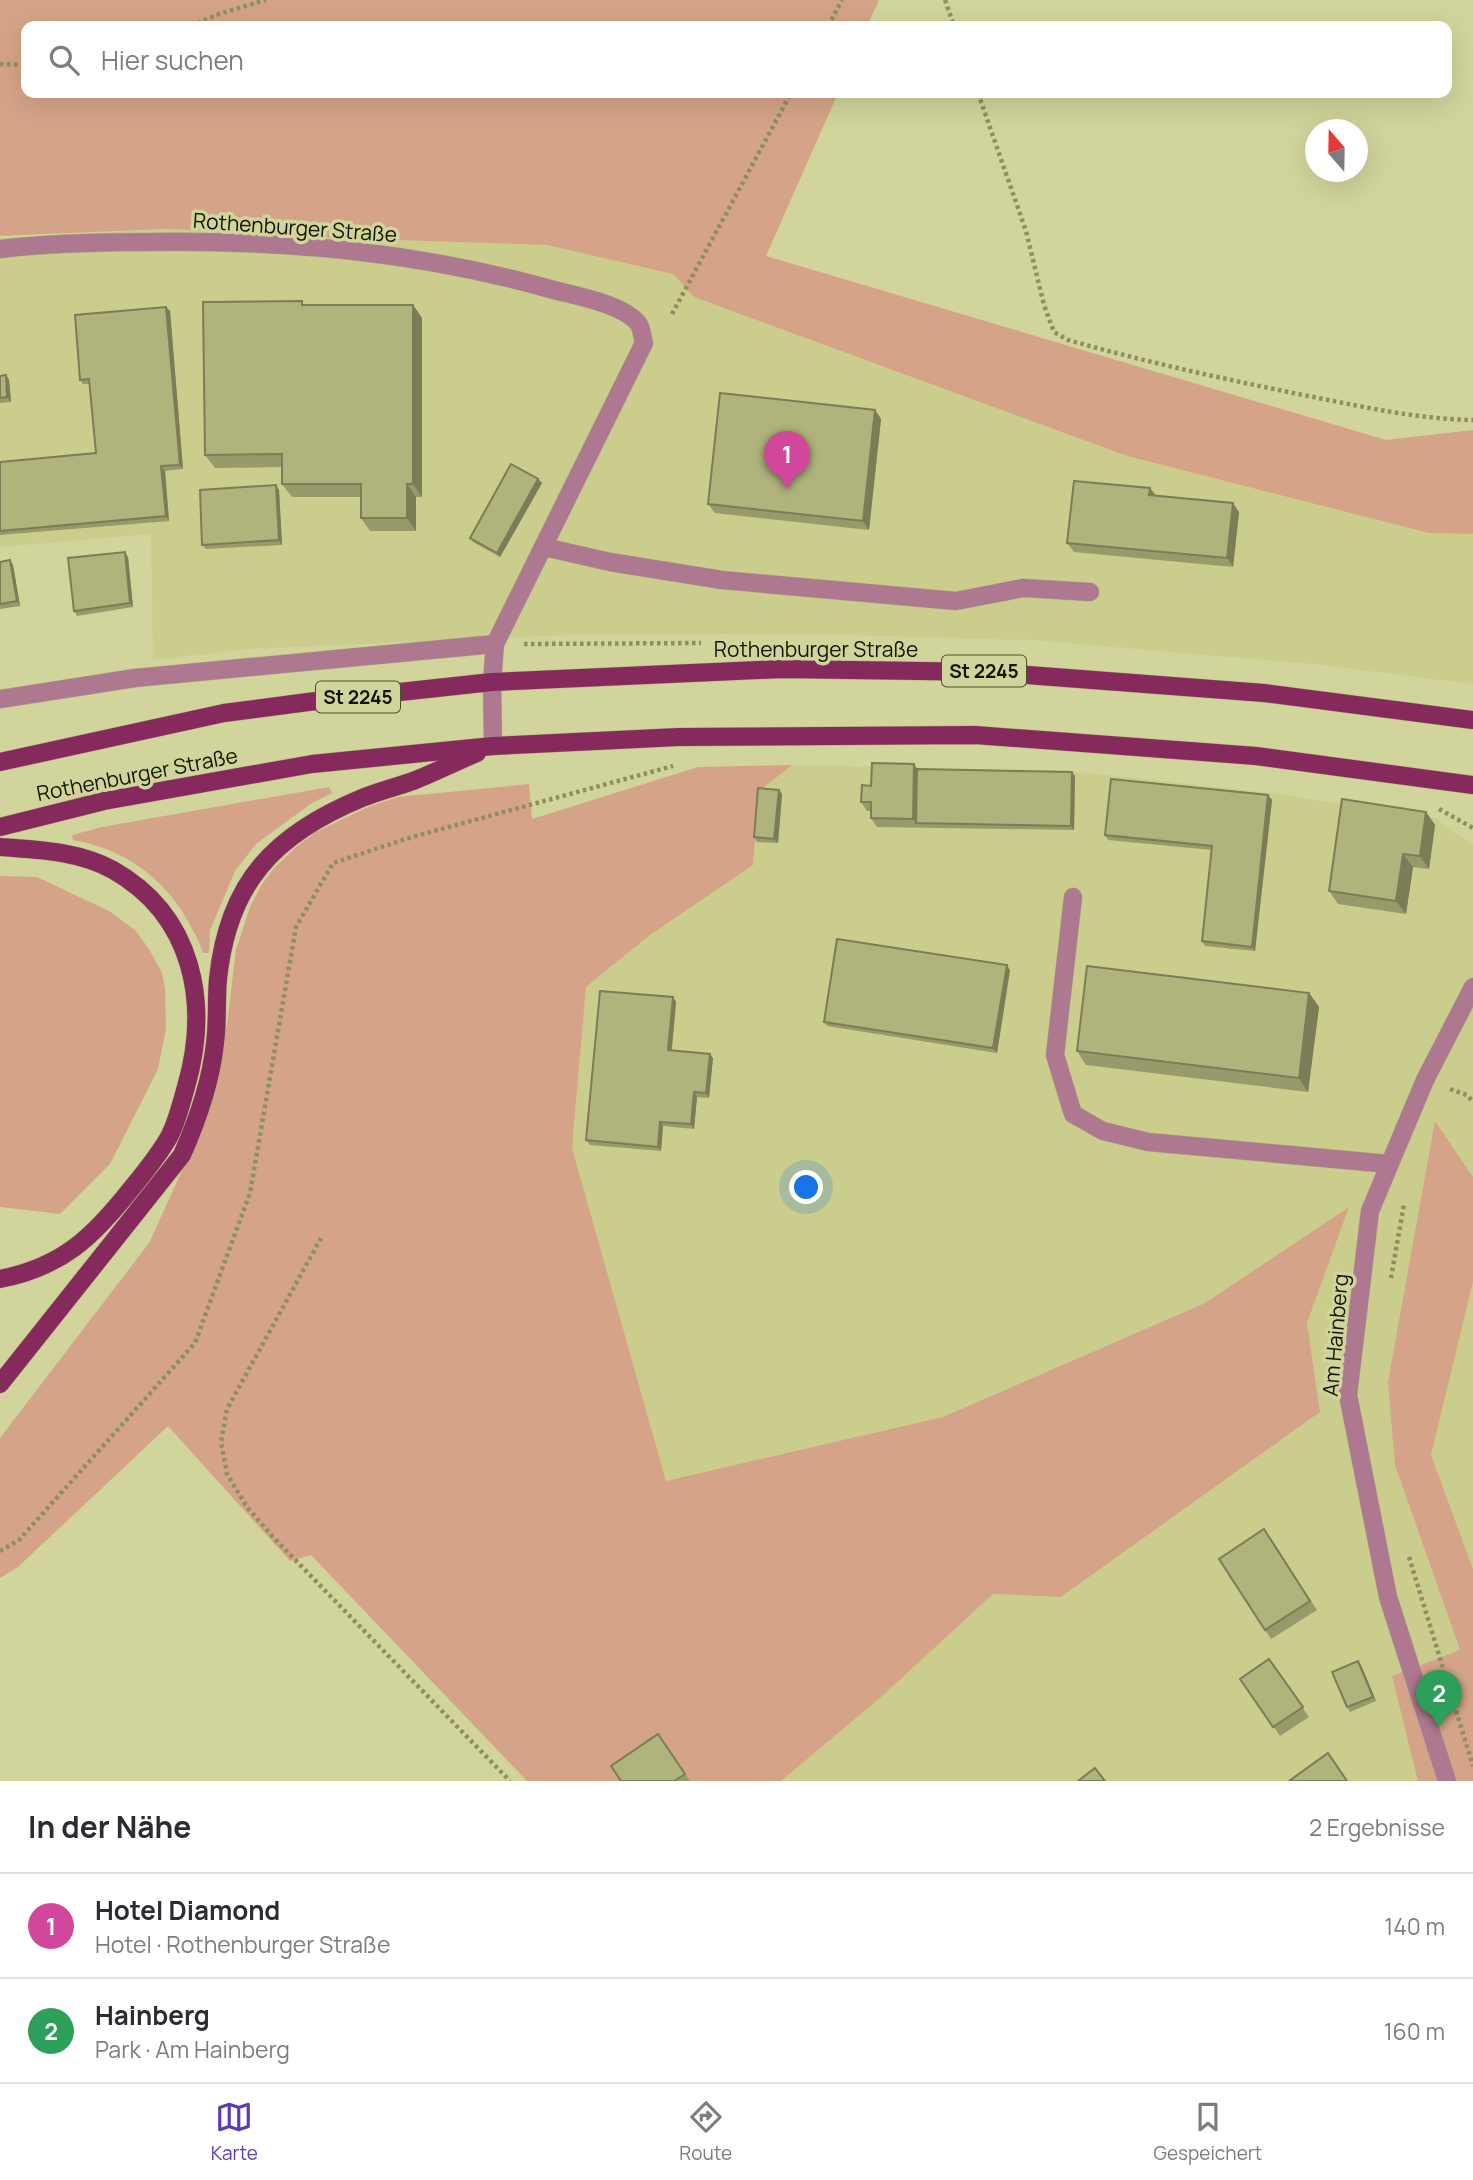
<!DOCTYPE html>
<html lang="de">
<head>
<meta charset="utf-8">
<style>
	:root { --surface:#fff; --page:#f7f7f7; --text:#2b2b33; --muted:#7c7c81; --line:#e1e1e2; --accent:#5d3bb3 }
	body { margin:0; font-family:Manrope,sans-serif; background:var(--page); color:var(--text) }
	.compass { position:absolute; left:1305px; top:119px; width:63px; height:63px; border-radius:50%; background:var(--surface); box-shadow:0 7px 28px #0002; rotate:340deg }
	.you { position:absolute; left:807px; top:1188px; width:24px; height:24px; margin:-18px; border:5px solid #fff; border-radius:50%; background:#1a73e8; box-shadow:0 0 0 10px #1a73e833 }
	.badge { display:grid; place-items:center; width:46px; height:46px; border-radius:50%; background:var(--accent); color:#fff; font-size:23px; font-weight:700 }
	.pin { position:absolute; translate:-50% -58px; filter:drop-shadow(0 2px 4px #0008) }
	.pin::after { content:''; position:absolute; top:37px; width:24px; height:21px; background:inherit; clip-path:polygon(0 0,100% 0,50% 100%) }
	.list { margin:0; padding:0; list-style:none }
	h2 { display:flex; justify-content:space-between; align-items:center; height:91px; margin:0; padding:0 28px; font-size:30px }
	h2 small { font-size:23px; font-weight:400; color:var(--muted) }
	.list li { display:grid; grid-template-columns:46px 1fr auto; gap:21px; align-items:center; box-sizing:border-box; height:105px; padding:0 28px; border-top:2px solid var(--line) }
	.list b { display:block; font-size:26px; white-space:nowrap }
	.list p { margin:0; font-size:23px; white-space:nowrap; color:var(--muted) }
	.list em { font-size:23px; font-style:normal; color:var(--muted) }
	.icon { flex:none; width:38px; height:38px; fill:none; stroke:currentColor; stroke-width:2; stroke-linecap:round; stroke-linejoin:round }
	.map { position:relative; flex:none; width:1473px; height:1781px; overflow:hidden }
	.search { position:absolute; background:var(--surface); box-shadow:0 7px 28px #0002; left:21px; right:21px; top:21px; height:77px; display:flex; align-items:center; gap:18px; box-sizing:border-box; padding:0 24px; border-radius:14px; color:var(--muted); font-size:26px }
	.sheet { height:301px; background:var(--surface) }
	nav { display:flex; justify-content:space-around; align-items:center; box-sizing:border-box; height:98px; border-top:2px solid var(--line); background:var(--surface); font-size:19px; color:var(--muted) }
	nav a { display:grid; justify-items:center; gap:4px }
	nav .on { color:var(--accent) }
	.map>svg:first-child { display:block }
</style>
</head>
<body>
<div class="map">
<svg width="1473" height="1781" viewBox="0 0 1473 1781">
	<rect width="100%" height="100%" fill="#d1d49b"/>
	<g fill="#cacd8c">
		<polygon points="166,229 258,233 334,238 547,245 673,274 694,297 1127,456 1429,533 1473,534 1473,684 1314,664 1031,640 813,634 591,634 249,649 153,660 151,534 0,547 0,238"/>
		<polygon points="792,765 1070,771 1270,793 1435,818 1473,845 1473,1177 1435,1122 1395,1465 1473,1688 1473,1781 781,1781 880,1698 993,1594 1061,1597 1320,1412 1307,1323 1348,1208 1205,1303 943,1417 666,1481 572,1148 586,987 650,935 759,791"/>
		<polygon points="1473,1282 1473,1569 1431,1455"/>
	</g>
	<g fill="#d5a488">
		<polygon points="0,0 879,0 867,26 26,26 26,93 838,93 766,256 1386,440 1473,430 1473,534 1429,533 1127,456 694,297 673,274 547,245 334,238 258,233 166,229 0,236"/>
		<polygon points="792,765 759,791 753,865 650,935 586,987 572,1148 666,1481 943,1417 1205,1303 1349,1207 1307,1323 1320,1412 1061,1597 993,1594 880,1698 781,1781 527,1781 311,1555 290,1561 168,1426 18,1567 0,1578 0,1438 149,1243 210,1109 227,1025 236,950 250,907 261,886 273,869 296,847 316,832 368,807 398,797 529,784 532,819 698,767"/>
		<path d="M 329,787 L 332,793 L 312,803 L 256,844 L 235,871 L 222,902 L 210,930 L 209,953 L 203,953 C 200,942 194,933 189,923 C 164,877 124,849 73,840 L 72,835 L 102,827 Z"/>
		<polygon points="0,876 37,877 109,911 135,930 149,949 162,973 165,988 166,1029 158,1069 110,1164 60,1214 0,1207"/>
		<polygon points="1435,1121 1473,1177 1473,1282 1431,1455 1473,1569 1473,1781 1418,1781 1392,1676 1460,1650 1395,1465 1388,1382"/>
	</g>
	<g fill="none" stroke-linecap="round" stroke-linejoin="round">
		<g stroke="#afb27f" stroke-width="19">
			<g id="minor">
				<path d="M 0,249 C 49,243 100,242 149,242 C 286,240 418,252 550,289 C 575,296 621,303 638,323 C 642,328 642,337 644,343 L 495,644 L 492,682 L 493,746"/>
				<polyline points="544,547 610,562 722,580 956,601 1023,588 1090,592"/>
				<polyline points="0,699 135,678 495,644"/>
				<polyline points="1073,897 1055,1055 1073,1114 1103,1131 1148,1142 1389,1164"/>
				<polyline points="1447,1781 1388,1597 1348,1395 1370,1211 1425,1080 1473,987"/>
			</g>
		</g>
		<g stroke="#afb27f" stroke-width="19">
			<g id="major">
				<polyline points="0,762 224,713 308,702 492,682 782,669 988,672 1264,693 1473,720"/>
				<polyline points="0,827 104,801 312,764 493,746 679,737 975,735 1256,756 1473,785"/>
				<path d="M 0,847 C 39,850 78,851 113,870 C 194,916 210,1004 186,1087 C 181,1104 177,1122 169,1137 C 158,1156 145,1172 131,1189 C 93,1237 62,1267 0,1279"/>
				<path d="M 0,1384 L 182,1155 C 198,1119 211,1082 215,1043 C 218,1022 216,1000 218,979 C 228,882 275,834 362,798 C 379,791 396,787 413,781 C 434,773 455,762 477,753"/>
			</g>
		</g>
		<g stroke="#8d8f63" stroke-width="4.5" stroke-dasharray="3.5 3.5" stroke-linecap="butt">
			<polyline points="945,0 954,26"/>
			<polyline points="191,26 219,14 266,0"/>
			<polyline points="828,26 842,0"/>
			<polyline points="0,64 26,65"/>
			<path d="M 978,93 L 1026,231 L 1044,305 L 1054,332 L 1068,340 C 1146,362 1224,379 1303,395 C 1360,406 1415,419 1473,420"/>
			<polyline points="672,314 791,93"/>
			<polyline points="524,644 701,643"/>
			<polyline points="1439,809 1473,828"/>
			<polyline points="1450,1089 1467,1095 1473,1102"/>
			<polyline points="321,1238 227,1409 221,1442 227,1474 247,1507 274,1538 510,1781"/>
			<polyline points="1391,1278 1404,1204"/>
			<polyline points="0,1551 19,1540 195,1343 250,1193 296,927 333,863 412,837 673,766"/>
			<polyline points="1409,1557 1473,1766"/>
		</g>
		<use href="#minor" stroke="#ad7890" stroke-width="18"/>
		<use href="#major" stroke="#86295c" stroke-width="18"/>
	</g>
	<g fill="#979a6b">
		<polygon points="305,305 413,305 422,318 422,497 416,497 416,531 370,531 361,518 361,497 292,497 282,484 282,467 215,468 205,455"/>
		<polygon points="166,307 170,311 183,469 165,471 169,521 0,535 0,462 96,453 90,384 83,384 80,380"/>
		<polygon points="6,375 9,380 11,402 0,403 0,376"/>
		<polygon points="875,410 881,419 869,530 715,513 708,504"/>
		<polygon points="538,479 542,483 500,557 473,542 470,538"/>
		<polygon points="279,490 282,545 206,549 202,545"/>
		<polygon points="1156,496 1239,512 1233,567 1074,552 1067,543"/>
		<polygon points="128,557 133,607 77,616 74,611"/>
		<polygon points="0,562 13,565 20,606 0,609"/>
		<polygon points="917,769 1072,772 1075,776 1074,830 877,827 871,818 871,811 867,811 861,802 871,786"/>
		<polygon points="779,790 782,794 778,843 757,842 754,837"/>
		<polygon points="1268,795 1272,800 1255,951 1205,946 1202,941 1212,850 1108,840 1105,835"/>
		<polygon points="1426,812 1435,825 1429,869 1413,867 1406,914 1338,904 1329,891"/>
		<polygon points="1010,970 997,1053 827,1026 824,1022"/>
		<polygon points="1309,993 1319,1007 1308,1092 1086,1065 1077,1051"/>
		<polygon points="673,997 676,1002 672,1050 713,1058 709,1098 697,1097 694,1129 663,1126 661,1151 590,1145 586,1140"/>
		<polygon points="1264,1529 1317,1610 1271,1639 1265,1630"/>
		<polygon points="1269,1659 1309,1717 1280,1736 1240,1679"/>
		<polygon points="1361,1665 1376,1701 1350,1712 1347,1707"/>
		<polygon points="658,1734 690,1781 621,1781"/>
	</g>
	<g fill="#7b7d57">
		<polygon points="413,305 422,318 422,497 413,484"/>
		<polygon points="166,307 170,311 183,469 180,465"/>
		<polygon points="6,375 9,380 11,402 7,397"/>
		<polygon points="875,410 881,419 869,530 863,521"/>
		<polygon points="161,466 165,471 169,521 166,516"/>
		<polygon points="538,479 542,483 500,557 497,553"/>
		<polygon points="407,484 416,497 416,531 407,518"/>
		<polygon points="276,485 279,490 282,545 279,540"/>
		<polygon points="1150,488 1157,497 1149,495"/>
		<polygon points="1233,503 1239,512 1233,567 1227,558"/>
		<polygon points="125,552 128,557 133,607 130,603"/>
		<polygon points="10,560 13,565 20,606 17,601"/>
		<polygon points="914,764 920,773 916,823 913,819"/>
		<polygon points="1072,772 1075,776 1074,830 1071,826"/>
		<polygon points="779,790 782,794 778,843 774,839"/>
		<polygon points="1268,795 1272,800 1255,951 1252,947"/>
		<polygon points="1426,812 1435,825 1429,869 1420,856"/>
		<polygon points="1403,854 1413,867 1406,914 1396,901"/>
		<polygon points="1007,965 1010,970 997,1053 993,1048"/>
		<polygon points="1309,993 1319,1007 1308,1092 1299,1078"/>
		<polygon points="673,997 676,1002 671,1055 668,1050"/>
		<polygon points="710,1054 713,1058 709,1098 706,1093"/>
		<polygon points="694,1092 697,1097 694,1129 691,1124"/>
		<polygon points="660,1122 663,1126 661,1151 658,1147"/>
		<polygon points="1358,1661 1361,1665 1376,1701 1373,1697"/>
	</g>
	<g fill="#b0b37c" stroke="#7b7d57" stroke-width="2">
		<polygon points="302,301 302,305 413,305 413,484 407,484 407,518 361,518 361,484 282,484 282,454 205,455 203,302"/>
		<polygon points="166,307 180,465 161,466 166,516 0,531 0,462 96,453 89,379 80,380 75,315"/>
		<polygon points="6,375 7,397 0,398 0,376"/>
		<polygon points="720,393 875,410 863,521 708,504"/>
		<polygon points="511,464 538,479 497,553 470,538"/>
		<polygon points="1074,481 1150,488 1149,495 1233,503 1227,558 1067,543"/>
		<polygon points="276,485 279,540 202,545 200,490"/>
		<polygon points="125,552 130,603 74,611 68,558"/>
		<polygon points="10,560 17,601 0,604 0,562"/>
		<polygon points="872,763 914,764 913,819 871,818 871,802 861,802 862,785 871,786"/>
		<polygon points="917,769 1072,772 1071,826 916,823"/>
		<polygon points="1111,779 1268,795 1252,947 1202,941 1212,846 1105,835"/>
		<polygon points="758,788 779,790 774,839 754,837"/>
		<polygon points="1342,799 1426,812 1420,856 1403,854 1396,901 1329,891"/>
		<polygon points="837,939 1007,965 993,1048 824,1022"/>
		<polygon points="1087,966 1309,993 1299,1078 1077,1051"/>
		<polygon points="600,991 673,997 668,1050 710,1054 706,1093 694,1092 691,1124 660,1122 658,1147 586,1140"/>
		<polygon points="1264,1529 1310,1601 1265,1630 1219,1559"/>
		<polygon points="1269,1659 1303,1707 1273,1727 1240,1679"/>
		<polygon points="1358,1661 1373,1697 1347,1707 1332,1672"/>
		<polygon points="658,1734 685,1774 674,1781 621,1781 611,1766"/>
		<polygon points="1328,1753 1347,1781 1289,1781"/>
		<polygon points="1095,1768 1105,1781 1078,1781"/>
	</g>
	<g text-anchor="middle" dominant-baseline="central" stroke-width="7" stroke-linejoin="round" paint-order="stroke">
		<g fill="#d1d49b" stroke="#4d4e2f" stroke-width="2">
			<rect x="942" y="655.5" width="84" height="31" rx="5"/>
			<rect x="316" y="681.5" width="84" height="31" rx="5"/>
		</g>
		<g font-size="19" font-weight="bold" fill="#141501">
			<text x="984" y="671">St 2245</text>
			<text x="358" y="697">St 2245</text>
		</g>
		<g font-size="21" fill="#141501" stroke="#d1d49b">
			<text transform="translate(295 227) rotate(4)">Rothenburger Straße</text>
			<text x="816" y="649">Rothenburger Straße</text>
			<text transform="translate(137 774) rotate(-11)">Rothenburger Straße</text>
			<text transform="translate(1335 1335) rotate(-85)">Am Hainberg</text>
		</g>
	</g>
</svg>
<svg class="compass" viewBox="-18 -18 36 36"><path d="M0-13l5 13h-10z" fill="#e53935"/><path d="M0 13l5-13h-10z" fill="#7c7c81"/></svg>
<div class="you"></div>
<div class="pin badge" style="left:787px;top:489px;background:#d1479c">1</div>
<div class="pin badge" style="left:1439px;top:1728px;background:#2e9e5b">2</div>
<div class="search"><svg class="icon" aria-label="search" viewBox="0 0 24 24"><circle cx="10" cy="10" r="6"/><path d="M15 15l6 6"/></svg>Hier suchen</div>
</div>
<section class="sheet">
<h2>In der Nähe<small>2 Ergebnisse</small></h2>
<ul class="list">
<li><span class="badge" style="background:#d1479c">1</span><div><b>Hotel Diamond</b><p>Hotel · Rothenburger Straße</p></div><em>140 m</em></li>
<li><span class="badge" style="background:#2e9e5b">2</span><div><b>Hainberg</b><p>Park · Am Hainberg</p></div><em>160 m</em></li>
</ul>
</section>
<nav>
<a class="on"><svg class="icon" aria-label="map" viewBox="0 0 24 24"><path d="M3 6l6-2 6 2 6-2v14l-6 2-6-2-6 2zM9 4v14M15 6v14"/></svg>Karte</a>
<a><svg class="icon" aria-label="directions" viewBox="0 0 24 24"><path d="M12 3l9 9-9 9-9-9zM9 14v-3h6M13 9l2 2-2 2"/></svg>Route</a>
<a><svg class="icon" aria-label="saved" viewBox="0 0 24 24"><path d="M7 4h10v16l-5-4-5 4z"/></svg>Gespeichert</a>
</nav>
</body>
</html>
